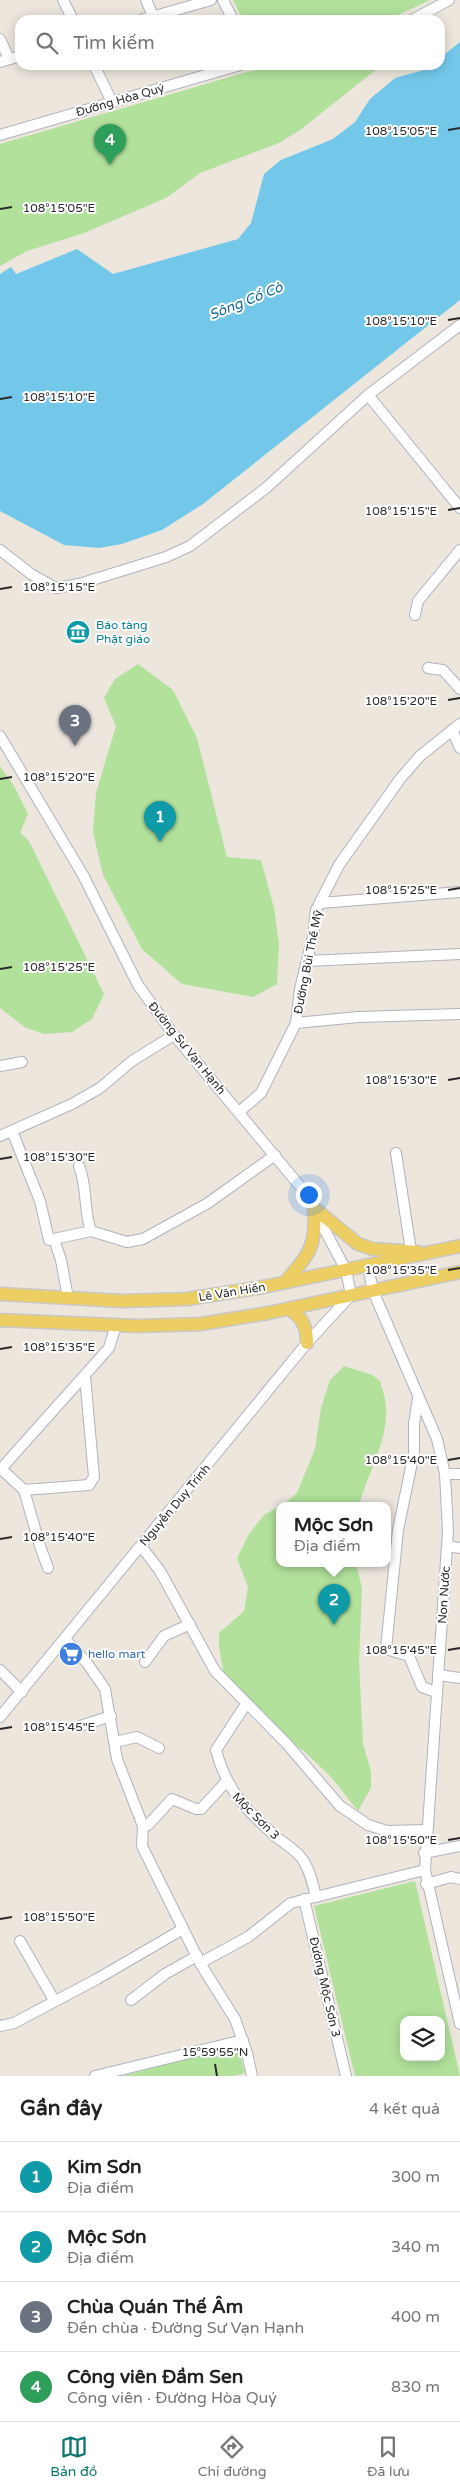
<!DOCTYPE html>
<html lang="vi">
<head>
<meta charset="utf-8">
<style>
	:root { --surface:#fff; --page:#f6f6f6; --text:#222; --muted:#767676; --line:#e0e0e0; --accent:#0f766e }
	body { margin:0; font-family:"Varela Round",sans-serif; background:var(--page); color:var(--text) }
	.controls { position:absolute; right:15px; bottom:15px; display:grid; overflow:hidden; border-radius:10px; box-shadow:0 2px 12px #0003 }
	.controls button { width:45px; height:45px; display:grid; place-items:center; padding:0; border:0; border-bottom:1px solid var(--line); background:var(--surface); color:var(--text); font:25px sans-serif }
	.you { position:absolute; left:308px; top:1194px; width:18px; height:18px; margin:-12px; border:4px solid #fff; border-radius:50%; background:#1a73e8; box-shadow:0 0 0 8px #1a73e833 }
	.badge { display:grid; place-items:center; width:32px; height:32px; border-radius:50%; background:var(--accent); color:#fff; font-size:16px; font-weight:700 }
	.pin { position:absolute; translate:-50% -41px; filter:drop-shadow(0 1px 2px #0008) }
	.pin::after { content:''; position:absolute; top:26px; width:18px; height:15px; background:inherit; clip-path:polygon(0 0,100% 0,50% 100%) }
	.popup { position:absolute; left:276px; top:1502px; width:115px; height:65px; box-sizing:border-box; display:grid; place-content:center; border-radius:10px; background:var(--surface); filter:drop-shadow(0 1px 4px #0005); font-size:16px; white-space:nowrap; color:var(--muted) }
	.popup b { font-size:19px; color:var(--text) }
	.popup::after { content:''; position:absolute; left:50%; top:100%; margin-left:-10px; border:10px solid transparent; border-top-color:var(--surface) }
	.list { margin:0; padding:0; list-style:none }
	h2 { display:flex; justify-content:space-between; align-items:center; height:65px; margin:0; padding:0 20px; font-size:21px }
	h2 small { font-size:16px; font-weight:400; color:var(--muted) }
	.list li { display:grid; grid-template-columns:32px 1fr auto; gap:15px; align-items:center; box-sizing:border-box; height:70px; padding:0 20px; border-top:1px solid var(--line) }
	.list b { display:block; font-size:19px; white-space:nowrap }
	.list p { margin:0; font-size:16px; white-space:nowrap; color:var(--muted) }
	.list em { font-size:16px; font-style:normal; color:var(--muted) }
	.icon { flex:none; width:28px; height:28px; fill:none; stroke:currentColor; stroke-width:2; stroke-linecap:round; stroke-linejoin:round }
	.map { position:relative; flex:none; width:460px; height:2076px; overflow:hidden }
	.search { position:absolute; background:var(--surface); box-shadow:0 2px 12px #0003; left:15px; right:15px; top:15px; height:55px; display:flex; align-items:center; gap:12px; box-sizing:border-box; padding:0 18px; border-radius:15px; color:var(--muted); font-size:19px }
	.sheet { height:345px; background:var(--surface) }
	nav { display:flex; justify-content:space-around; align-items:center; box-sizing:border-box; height:70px; border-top:1px solid var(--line); background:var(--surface); font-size:14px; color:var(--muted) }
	nav a { display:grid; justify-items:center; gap:2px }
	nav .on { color:var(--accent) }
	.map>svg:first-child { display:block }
</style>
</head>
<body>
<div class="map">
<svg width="460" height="2076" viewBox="0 0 460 2076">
	<rect width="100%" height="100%" fill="#ece6dd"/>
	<g fill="#b1e19b" fill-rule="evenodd">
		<polygon points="233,0 430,0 387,20 243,20"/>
		<polygon points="281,65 382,65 300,130 279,143 200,173 166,198 84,233 27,251 0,266 0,144 247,72"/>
		<polygon points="138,664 173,690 197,738 227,857 261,860 274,908 279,944 277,984 253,997 182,984 142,949 103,875 93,832 96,793 116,726 104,698 115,679"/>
		<polygon points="0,766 14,786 28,814 20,833 29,841 104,994 92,1019 72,1032 44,1034 26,1028 0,1008"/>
		<path d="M 344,1366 L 372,1375 L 380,1381 C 382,1389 386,1399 386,1408 C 388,1442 367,1474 359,1506 L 280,1506 L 280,1564 L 356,1564 L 362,1588 L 359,1662 L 363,1743 L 371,1772 L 371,1788 L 358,1811 L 331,1777 L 305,1752 L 270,1726 L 225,1681 L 219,1647 L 219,1633 L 244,1611 L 248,1587 L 237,1558 L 249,1534 L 264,1515 L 285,1503 L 297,1493 L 315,1449 L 321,1408 L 330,1380 Z"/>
		<path d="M 415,1881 L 460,2076 L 355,2076 L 314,1906 ZM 404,2020 L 441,2020 L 441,2057 L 404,2057 Z"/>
		<polygon points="237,2045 245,2073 234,2076 123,2076"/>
	</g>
	<polygon fill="#73c8ea" points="460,42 460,300 203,504 162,530 122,544 99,548 64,545 0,511 0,274 11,267 16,274 77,249 113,274 238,239 251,223 264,174 281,160 333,139 355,122 370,99 395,78 424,70 430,65 440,65 440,58"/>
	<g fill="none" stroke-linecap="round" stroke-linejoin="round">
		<g stroke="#b0b3be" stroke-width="12">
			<g id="minor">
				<polyline points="63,0 73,20"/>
				<polyline points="146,0 153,16"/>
				<polyline points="223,0 233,20"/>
				<polyline points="141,20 211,0"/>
				<polyline points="412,20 449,0"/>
				<polyline points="0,39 9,59"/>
				<polyline points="0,62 20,56"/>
				<polyline points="94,65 112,102"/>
				<polyline points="0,135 240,65"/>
				<polyline points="368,395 460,508"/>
				<polyline points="0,550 31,574 56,588 79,584 166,557 190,546 266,488 368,395 460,325"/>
				<polyline points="415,615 418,601 460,550"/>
				<polyline points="428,668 443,670 460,689"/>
				<polyline points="452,730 460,748"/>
				<polyline points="0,736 83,875 138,985 174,1035 304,1191 346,1270 351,1295 307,1343 0,1717"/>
				<polyline points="320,903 460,892"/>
				<polyline points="307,961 460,954"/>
				<polyline points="296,1023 358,1017 460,1014"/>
				<polyline points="0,1066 22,1062"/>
				<polyline points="239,1112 261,1093 296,1023 300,989 313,936 316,910 339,865 400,779 420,756 460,724"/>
				<polyline points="12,1131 40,1201 49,1240 91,1231 127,1242 143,1239 208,1203 275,1155"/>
				<polyline points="0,1136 72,1104 100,1088 132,1061 174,1035"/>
				<polyline points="396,1153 411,1251"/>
				<path d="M 79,1166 C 88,1188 83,1209 91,1231"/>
				<polyline points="54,1239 61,1260 68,1298"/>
				<polyline points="368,1266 373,1291 437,1439 445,1474 448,1531 425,1870 460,2024"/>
				<polyline points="418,1398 414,1424 414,1453 398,1530 386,1649 409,1656 422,1687 436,1692"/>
				<polyline points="0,1468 24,1490 89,1485 94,1477 85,1376"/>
				<polyline points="1,1469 109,1348 116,1325"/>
				<polyline points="445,1474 460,1474"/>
				<polyline points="24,1490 40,1546 48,1568"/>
				<polyline points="141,1546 160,1571 215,1671 287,1744 340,1806 368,1825 387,1831 426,1830"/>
				<polyline points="447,1546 460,1548"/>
				<polyline points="65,1639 87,1663 105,1689 117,1759 143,1826 142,1846 200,1963 235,2019 247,2053 252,2076"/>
				<polyline points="145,1662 164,1636 190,1624"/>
				<polyline points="0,1670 22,1692"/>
				<polyline points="438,1675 460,1678"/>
				<path d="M 246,1704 L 216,1750 C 226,1789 245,1809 274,1835 C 283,1843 297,1850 303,1860 C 310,1871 313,1884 316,1897"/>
				<polyline points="80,1726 111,1716"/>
				<polyline points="115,1742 137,1737 159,1748"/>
				<polyline points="143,1826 148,1825 172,1799 196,1809 201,1809 226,1782"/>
				<polyline points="424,1853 460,1846"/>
				<polyline points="426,1884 451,1877 460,1879"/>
				<polyline points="304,1899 346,2076"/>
				<polyline points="20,1941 54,2000"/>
				<polyline points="200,1963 248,1937 291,1903 425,1870"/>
				<polyline points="131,2000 165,1974 197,1956"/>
				<polyline points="0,2026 14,2023 97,1979 183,1929"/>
				<polyline points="95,2076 243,2040"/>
			</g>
		</g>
		<g stroke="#c8c8c8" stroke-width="15">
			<g id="major">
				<polyline points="314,1208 358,1244 373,1249 418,1252"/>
				<path d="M 285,1282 C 309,1255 317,1246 314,1208"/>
				<polyline points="0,1294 122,1301 187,1299 263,1287 460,1246"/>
				<path d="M 288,1309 C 303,1316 307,1328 307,1343"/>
				<polyline points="0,1320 137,1326 201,1324 268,1313 460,1272"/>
			</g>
		</g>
		<use href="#minor" stroke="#fff" stroke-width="10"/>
		<use href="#major" stroke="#ecce62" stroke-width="12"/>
	</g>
	<path fill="none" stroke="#2a2a2a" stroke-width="2" d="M 448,130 L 460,128M 0,209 L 12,207M 448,320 L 460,318M 0,399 L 12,397M 448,510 L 460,508M 0,589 L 12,587M 448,700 L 460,698M 0,779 L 12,777M 448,890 L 460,888M 0,969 L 12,967M 448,1080 L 460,1078M 0,1159 L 12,1157M 448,1270 L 460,1268M 0,1349 L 12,1347M 448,1460 L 460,1458M 0,1539 L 12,1537M 448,1650 L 460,1648M 0,1729 L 12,1727M 448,1840 L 460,1838M 0,1919 L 12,1917M 215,2064 L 217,2076"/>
	<defs>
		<g id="museum-disc" transform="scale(1.25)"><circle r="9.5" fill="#0f9aa8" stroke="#fff"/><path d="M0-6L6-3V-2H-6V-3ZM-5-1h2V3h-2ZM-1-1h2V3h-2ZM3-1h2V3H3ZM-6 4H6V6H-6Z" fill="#fff"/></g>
		<g id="supermarket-disc" transform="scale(1.25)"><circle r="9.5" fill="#3f7fe0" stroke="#fff"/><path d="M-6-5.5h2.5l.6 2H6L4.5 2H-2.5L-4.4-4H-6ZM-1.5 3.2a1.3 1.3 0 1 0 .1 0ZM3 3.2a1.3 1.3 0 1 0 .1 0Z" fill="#fff"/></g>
	</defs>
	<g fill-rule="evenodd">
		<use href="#museum-disc" x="78" y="632"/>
		<use href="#supermarket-disc" x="71" y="1654"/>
	</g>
	<g text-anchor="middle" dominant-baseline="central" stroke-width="4" stroke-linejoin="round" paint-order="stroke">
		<g font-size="12" fill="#2a2a2a" stroke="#fff">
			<text transform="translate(120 100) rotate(-16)">Đường Hòa Quý</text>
			<text transform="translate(308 962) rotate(-79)">Đường Bùi Thế Mỹ</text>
			<text transform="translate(187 1048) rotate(51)">Đường Sư Vạn Hạnh</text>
			<text transform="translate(232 1292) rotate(-9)">Lê Văn Hiến</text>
			<text transform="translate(175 1505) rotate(-50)">Nguyễn Duy Trinh</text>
			<text transform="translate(444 1595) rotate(-86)">Non Nước</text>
			<text transform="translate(256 1816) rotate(45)">Mộc Sơn 3</text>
			<text transform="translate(325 1987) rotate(77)">Đường Mộc Sơn 3</text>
		</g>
		<g font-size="12" fill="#0d838f" stroke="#fff" text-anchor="start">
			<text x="96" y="625">Bảo tàng<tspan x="96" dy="14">Phật giáo</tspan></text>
		</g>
		<g font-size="12" fill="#366cbe" stroke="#fff" text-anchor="start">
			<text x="88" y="1654">hello mart</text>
		</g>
		<g font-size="14" font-style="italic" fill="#126697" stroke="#fff">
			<text transform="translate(246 301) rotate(-22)">Sông Cổ Cò</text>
		</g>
	</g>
	<g font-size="12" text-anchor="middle" fill="#2a2a2a" stroke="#fff" stroke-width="4" stroke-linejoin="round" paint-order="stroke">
		<text x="401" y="135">108°15'05"E</text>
		<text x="59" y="212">108°15'05"E</text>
		<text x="401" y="325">108°15'10"E</text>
		<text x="59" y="401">108°15'10"E</text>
		<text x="401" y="515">108°15'15"E</text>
		<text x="59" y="591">108°15'15"E</text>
		<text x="401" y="705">108°15'20"E</text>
		<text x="59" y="781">108°15'20"E</text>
		<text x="401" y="894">108°15'25"E</text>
		<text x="59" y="971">108°15'25"E</text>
		<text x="401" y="1084">108°15'30"E</text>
		<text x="59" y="1161">108°15'30"E</text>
		<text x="401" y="1274">108°15'35"E</text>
		<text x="59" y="1351">108°15'35"E</text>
		<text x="401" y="1464">108°15'40"E</text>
		<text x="59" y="1541">108°15'40"E</text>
		<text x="401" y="1654">108°15'45"E</text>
		<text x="59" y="1731">108°15'45"E</text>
		<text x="401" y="1844">108°15'50"E</text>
		<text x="59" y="1921">108°15'50"E</text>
		<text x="215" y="2056">15°59'55"N</text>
	</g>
</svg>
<div class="controls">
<button><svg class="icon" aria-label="layers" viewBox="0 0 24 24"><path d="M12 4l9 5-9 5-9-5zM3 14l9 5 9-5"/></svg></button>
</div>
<div class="you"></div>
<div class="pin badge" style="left:160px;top:842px;background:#0f9aa8">1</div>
<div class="pin badge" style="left:334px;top:1625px;background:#0f9aa8">2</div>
<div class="popup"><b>Mộc Sơn</b>Địa điểm</div>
<div class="pin badge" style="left:75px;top:746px;background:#6b7280">3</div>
<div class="pin badge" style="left:110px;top:165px;background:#2e9e5b">4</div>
<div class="search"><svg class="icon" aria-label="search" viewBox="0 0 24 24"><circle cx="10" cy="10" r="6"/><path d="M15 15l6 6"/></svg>Tìm kiếm</div>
</div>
<section class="sheet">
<h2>Gần đây<small>4 kết quả</small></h2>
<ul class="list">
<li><span class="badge" style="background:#0f9aa8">1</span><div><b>Kim Sơn</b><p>Địa điểm</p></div><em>300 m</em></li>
<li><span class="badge" style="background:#0f9aa8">2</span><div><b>Mộc Sơn</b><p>Địa điểm</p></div><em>340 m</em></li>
<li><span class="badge" style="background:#6b7280">3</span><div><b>Chùa Quán Thế Âm</b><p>Đền chùa · Đường Sư Vạn Hạnh</p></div><em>400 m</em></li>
<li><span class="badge" style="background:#2e9e5b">4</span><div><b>Công viên Đầm Sen</b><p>Công viên · Đường Hòa Quý</p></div><em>830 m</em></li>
</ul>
</section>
<nav>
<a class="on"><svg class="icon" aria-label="map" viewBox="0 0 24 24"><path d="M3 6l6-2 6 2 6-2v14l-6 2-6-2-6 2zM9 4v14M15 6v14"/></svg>Bản đồ</a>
<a><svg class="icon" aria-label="directions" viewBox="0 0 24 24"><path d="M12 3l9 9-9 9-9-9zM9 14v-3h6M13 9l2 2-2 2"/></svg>Chỉ đường</a>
<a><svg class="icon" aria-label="saved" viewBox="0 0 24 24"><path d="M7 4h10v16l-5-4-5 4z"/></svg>Đã lưu</a>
</nav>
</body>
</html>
